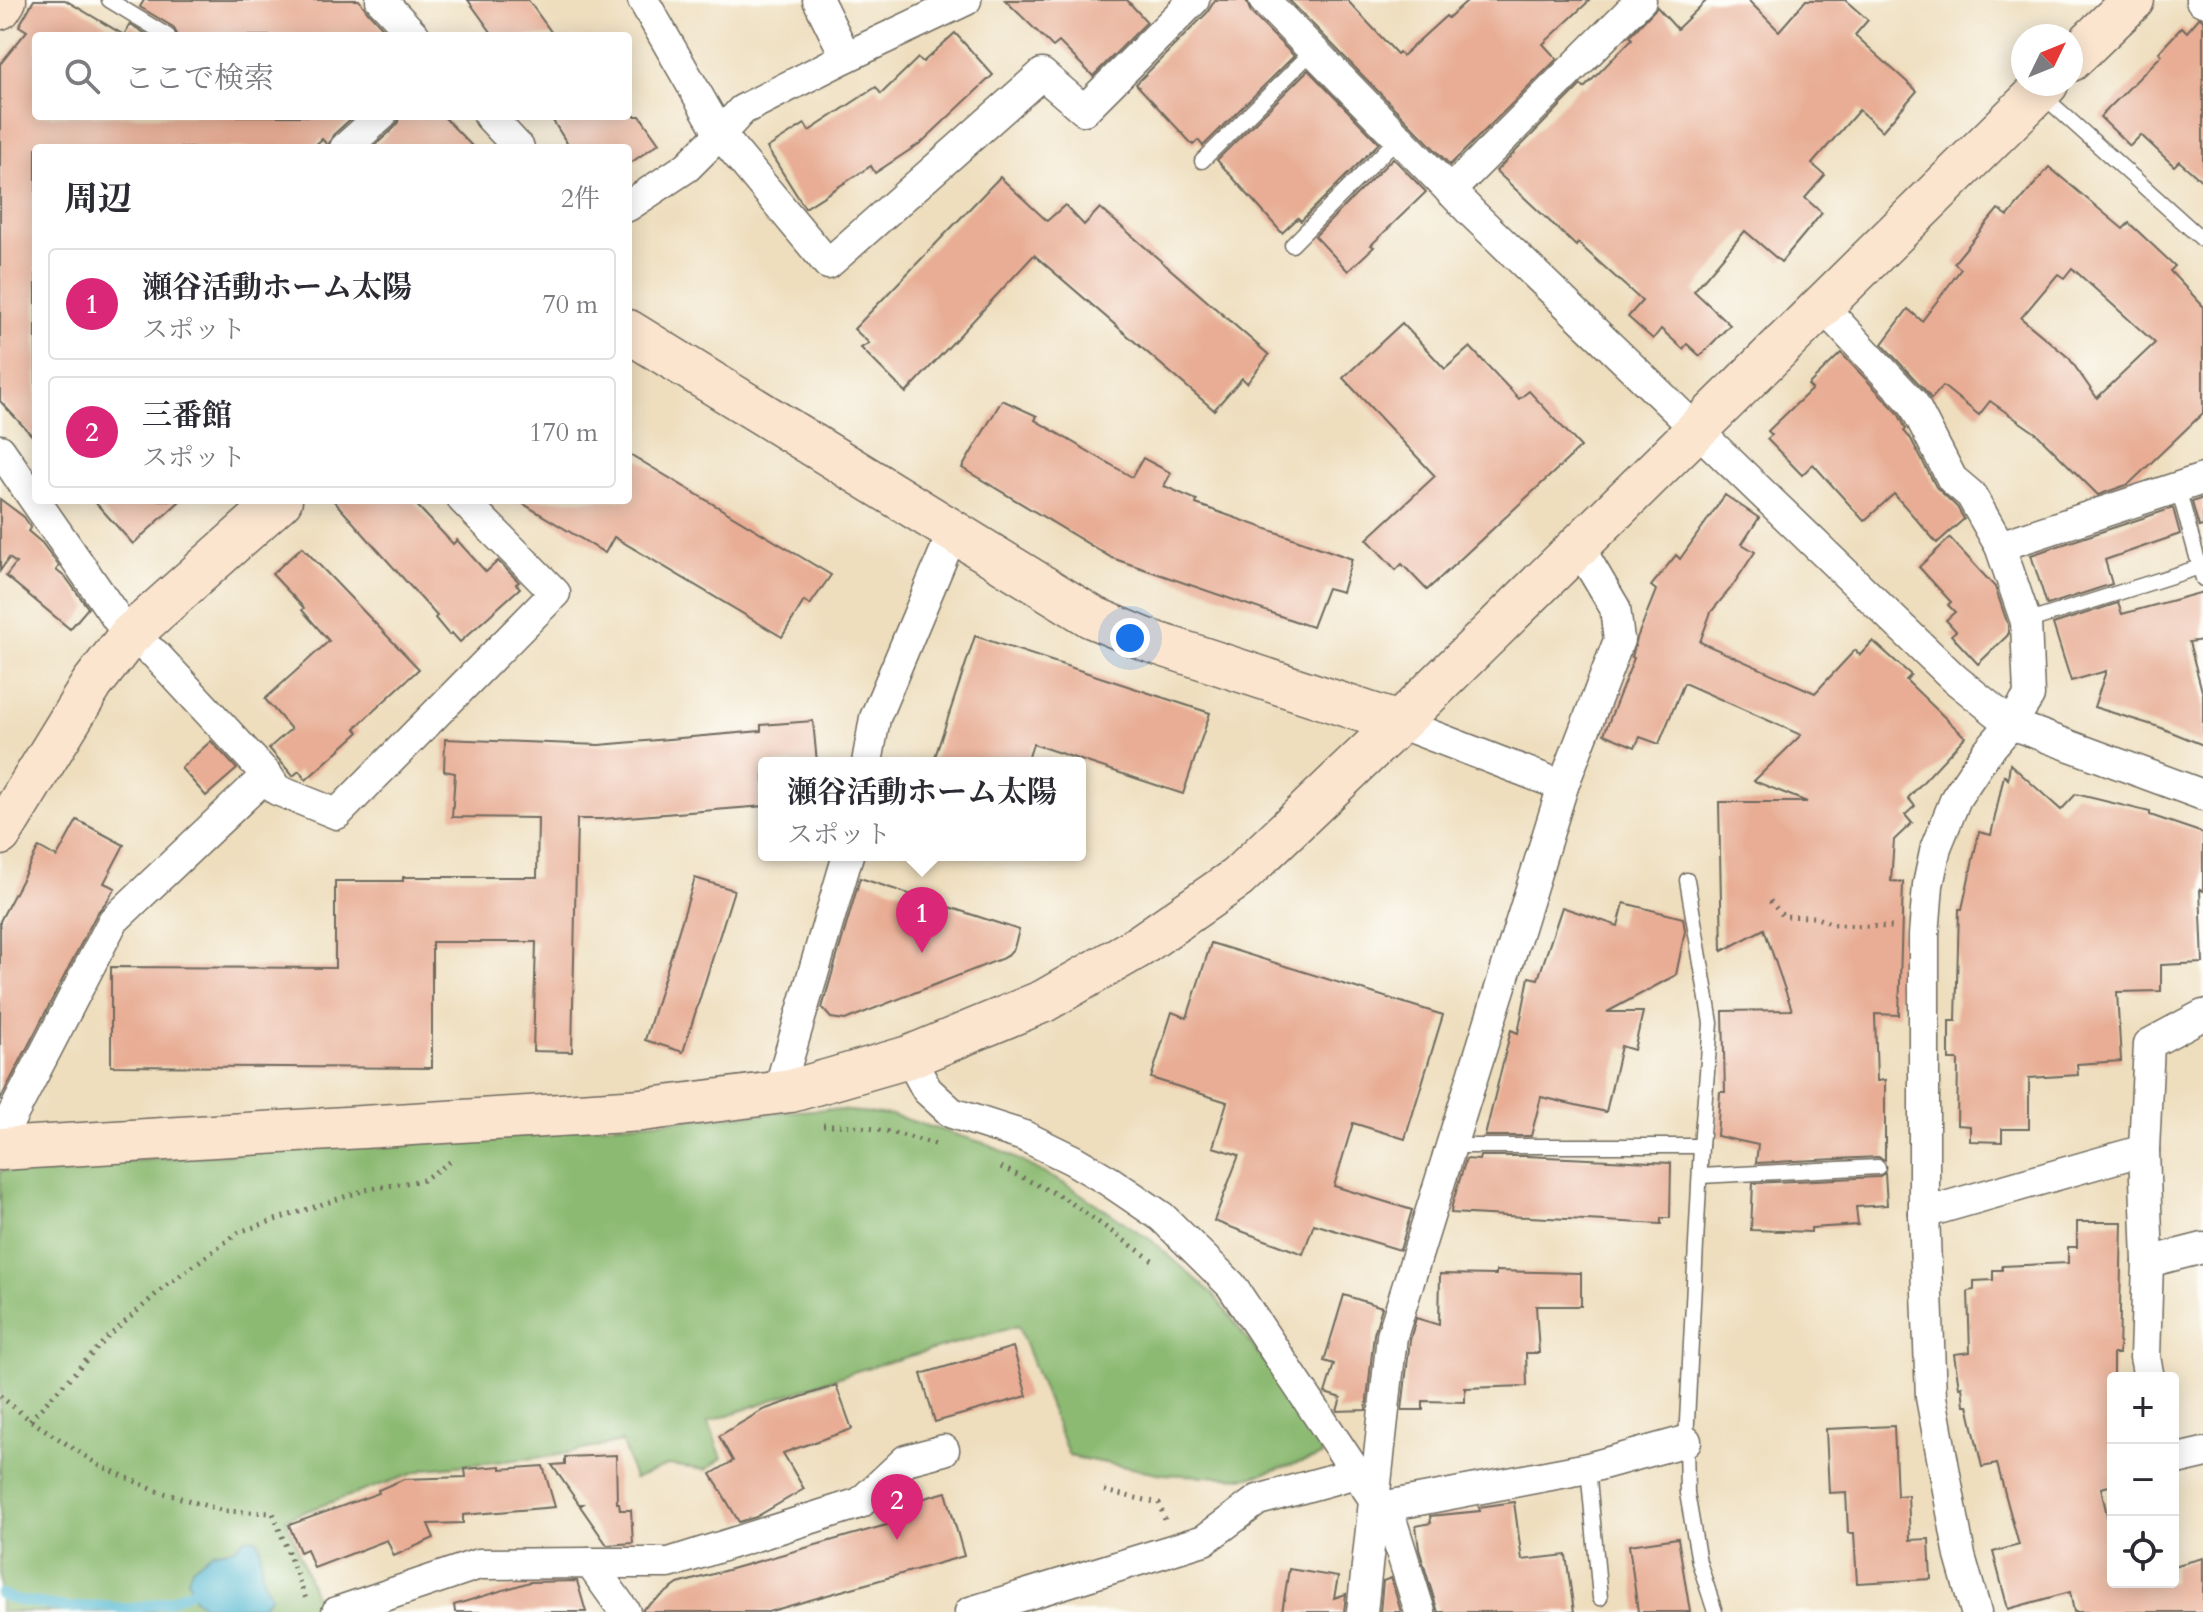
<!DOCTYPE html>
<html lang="ja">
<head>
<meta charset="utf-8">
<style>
	:root { --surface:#fff; --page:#f7f7f7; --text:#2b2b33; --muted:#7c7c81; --line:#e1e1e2; --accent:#db2777 }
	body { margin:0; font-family:Cardo,"Noto Serif JP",serif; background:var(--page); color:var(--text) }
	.controls { position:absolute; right:24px; bottom:24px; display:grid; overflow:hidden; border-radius:8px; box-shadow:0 4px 20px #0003 }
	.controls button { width:72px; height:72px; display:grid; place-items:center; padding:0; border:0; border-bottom:2px solid var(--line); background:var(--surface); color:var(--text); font:40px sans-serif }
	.compass { position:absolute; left:2011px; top:24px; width:72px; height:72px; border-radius:50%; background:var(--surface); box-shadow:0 4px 20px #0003; rotate:47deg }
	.you { position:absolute; left:1130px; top:638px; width:28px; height:28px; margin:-20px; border:6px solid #fff; border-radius:50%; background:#1a73e8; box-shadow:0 0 0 12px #1a73e833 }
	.badge { display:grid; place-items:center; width:52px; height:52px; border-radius:50%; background:var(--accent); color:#fff; font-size:26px; font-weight:700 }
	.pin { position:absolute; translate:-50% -66px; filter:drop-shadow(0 2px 4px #0008) }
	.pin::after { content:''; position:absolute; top:42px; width:28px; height:24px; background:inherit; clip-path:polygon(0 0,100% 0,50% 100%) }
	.popup { position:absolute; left:758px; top:757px; width:328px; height:104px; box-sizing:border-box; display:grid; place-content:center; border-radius:8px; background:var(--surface); filter:drop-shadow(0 2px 6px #0005); font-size:26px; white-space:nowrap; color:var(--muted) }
	.popup b { font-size:30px; color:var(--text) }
	.popup::after { content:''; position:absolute; left:50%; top:100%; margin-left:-16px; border:16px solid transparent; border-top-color:var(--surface) }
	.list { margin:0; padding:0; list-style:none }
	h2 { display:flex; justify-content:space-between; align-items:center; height:104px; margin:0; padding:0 32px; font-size:34px }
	h2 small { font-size:26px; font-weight:400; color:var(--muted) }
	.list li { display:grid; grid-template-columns:52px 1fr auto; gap:24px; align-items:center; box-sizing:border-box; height:112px; margin:0 16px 16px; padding:0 16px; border:2px solid var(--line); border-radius:8px }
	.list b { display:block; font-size:30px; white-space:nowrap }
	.list p { margin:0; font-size:26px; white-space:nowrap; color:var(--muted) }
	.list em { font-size:26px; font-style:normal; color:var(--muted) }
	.icon { flex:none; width:44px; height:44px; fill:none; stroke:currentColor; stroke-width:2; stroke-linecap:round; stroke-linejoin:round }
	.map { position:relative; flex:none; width:2203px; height:1612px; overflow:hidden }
	.search { position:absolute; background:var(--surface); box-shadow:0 4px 20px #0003; left:32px; top:32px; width:600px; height:88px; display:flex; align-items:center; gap:20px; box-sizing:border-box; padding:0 28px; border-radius:8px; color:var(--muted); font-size:30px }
	.panel { position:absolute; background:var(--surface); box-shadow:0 4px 20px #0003; left:32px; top:144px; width:600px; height:360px; border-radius:8px }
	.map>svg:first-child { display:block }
</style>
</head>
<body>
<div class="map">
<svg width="2203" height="1612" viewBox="0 0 2203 1612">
	<rect width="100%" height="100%" fill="#fdfcf7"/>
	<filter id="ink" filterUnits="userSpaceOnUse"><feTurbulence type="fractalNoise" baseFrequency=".0125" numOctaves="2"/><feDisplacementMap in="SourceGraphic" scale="16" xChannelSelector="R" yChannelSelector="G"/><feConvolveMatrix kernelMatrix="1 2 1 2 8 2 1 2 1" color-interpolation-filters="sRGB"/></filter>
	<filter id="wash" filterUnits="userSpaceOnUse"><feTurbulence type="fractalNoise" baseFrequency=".006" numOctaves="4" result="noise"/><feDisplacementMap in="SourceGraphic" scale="32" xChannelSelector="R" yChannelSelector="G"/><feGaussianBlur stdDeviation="1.8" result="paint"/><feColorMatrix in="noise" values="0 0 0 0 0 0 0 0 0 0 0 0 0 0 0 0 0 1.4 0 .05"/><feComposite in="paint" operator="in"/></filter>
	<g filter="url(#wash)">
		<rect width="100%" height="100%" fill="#eedebe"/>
		<polygon fill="#8cba72" stroke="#5c724e" stroke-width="2" points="827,1109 892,1115 990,1145 1069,1186 1151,1240 1213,1294 1316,1430 1322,1456 1246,1478 1163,1474 1069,1456 1018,1326 856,1371 708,1422 722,1458 706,1470 668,1465 634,1479 622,1442 553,1456 426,1469 286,1518 319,1607 306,1612 0,1612 0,1171"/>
		<path fill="#54b9d3" stroke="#40727f" stroke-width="2" d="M 246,1537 L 258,1540 C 266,1566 254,1570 271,1596 L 261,1606 L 229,1608 L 206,1606 L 194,1599 L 188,1579 L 192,1568 L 213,1552 L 235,1548 Z"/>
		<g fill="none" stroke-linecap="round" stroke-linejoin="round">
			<polyline stroke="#54b9d3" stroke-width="11" points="0,1594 15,1600 70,1608 99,1606 130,1609 167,1602 191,1591"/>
		</g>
		<g id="blocks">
			<g fill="#e8ad94" fill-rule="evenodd">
				<polygon points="34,0 65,0 124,35 130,24 149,36 36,36 36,116 354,116 333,135 328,146 322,139 312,148 36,148 36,440 0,401 0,64 27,31 19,26"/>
				<polygon points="144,0 359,0 368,12 390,36 178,36 173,27 140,7"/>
				<polygon points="468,0 528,0 554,36 494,36"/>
				<polygon points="1005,0 1127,0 1147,22 1093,76 1059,42 1053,47"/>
				<polygon points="1215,0 1246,0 1251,13 1294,56 1203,146 1198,140 1193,145 1136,84 1207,13"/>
				<polygon points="1289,0 1347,0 1397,54 1399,52 1402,56 1446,16 1448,18 1468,0 1590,0 1543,44 1557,59 1450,165"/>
				<polygon points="1707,0 1748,0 1779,31 1806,0 1845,0 1868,20 1855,35 1917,91 1882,131 1859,110 1812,164 1825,175 1805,198 1822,213 1781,262 1745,231 1694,291 1730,325 1700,356 1687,344 1683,349 1661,329 1653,339 1628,317 1642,301 1578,243 1576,246 1496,171 1581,85 1584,88 1632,39 1630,36 1657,7 1677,29"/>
				<polygon points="2199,18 2203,19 2203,182 2179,161 2174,166 2141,135 2130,146 2100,117 2162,55 2159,52 2182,27 2187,32"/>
				<polygon points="955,33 993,75 922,142 875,173 871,166 805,208 767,148 805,124 809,131 876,87 881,94 918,58 923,62"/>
				<polygon points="1308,70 1379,143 1301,221 1298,218 1282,233 1217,160"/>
				<polygon points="399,116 443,116 474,148 372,148 393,129 398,122"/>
				<polygon points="550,116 640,116 659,143 629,164 628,148 570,148"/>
				<polygon points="1393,158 1426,192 1371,245 1374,247 1348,271 1315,236"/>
				<path d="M 2049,167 L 2123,229 L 2129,223 L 2175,266 L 2170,271 L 2203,306 L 2203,413 L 2129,484 L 2098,495 L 2037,434 L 1990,401 L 1979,415 L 1943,386 L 1931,399 L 1926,391 L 1882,344 L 1908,309 L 1922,321 L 1961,269 L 1954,263 L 1998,209 L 2008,216 ZM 2072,268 L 2155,343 L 2097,398 L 2069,358 L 2021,318 L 2058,274 L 2064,278 Z"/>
				<polygon points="1000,177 1047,221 1065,205 1084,225 1100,208 1269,355 1247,383 1242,378 1214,410 1034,255 906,393 861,348 869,343 854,329"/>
				<polygon points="1402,323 1445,369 1470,347 1519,399 1529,391 1581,447 1427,590 1402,564 1396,570 1367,539 1435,476 1343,378"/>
				<polygon points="1841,353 1898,413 1906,429 1904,431 1911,439 1936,487 1957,507 1964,519 1937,543 1894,494 1864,521 1813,464 1802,475 1767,439 1772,435 1768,431 1812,389 1808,385"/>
				<polygon points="1002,400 1037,416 1035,420 1132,477 1143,458 1171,473 1164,486 1197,500 1196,504 1352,559 1342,592 1327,588 1312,627 1112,558 962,468"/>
				<polygon points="628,453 831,575 810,605 804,601 782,637 614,537 605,553 517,500 628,500"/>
				<polygon points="1725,495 1759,518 1742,544 1755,552 1731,588 1711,612 1700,642 1815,693 1855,650 1860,655 1873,641 1911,675 1906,680 1965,737 1908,798 1915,806 1905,815 1912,823 1894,840 1891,881 1903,882 1899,1015 1875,1014 1877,1081 1885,1080 1885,1160 1878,1157 1756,1163 1758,1145 1717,1136 1720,1092 1725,1092 1723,1011 1792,1010 1764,929 1722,951 1719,802 1807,802 1754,781 1801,735 1684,683 1659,744 1640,737 1635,747 1604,734 1634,658 1632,657 1637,638 1656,590 1651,586 1676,555 1680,559"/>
				<polygon points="2203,498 2203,526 2199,527 2192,502"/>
				<polygon points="0,499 24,517 31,527 28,531 42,543 59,566 56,570 67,579 88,608 70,629 6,576 16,563 9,558 0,571"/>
				<polygon points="93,500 181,500 133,544"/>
				<polygon points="333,500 412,500 453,544 457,540 486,572 498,561 519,582 516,584 520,588 460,642 452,633 449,635 435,618 437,616"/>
				<polygon points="2173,508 2180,534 2105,560 2112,584 2047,605 2031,555"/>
				<polygon points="1950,538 1995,587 2008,625 2008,635 1978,664 1951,635 1956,631 1946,620 1955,612 1948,605 1951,602 1919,567"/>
				<polygon points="302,547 419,669 355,728 359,732 306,780 299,771 293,776 269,748 291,729 265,699 329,641 302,610 304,608 272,574"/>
				<polygon points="2203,592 2203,640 2189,642 2203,695 2203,745 2159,727 2094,707 2106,671 2071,681 2053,624 2118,603 2122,614"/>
				<polygon points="975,636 1210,713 1183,794 1033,744 1027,763 933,763"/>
				<polygon points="813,721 817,763 764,763 764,806 602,819 577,819 572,1052 533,1051 536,942 432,942 432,1068 111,1066 111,967 335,968 335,881 403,881 403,877 537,877 538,818 452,817 455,773 444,771 445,739 599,745 761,731 761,725"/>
				<polygon points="211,741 237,769 206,796 181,768"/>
				<polygon points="2010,764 2061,810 2076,794 2150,812 2150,815 2203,833 2203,891 2200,889 2203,963 2161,965 2161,991 2117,992 2121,1061 2077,1064 2078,1075 2029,1078 2029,1129 2002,1129 2002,1142 1970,1141 1970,1126 1957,1125 1958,1060 1949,1060 1949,1021 1956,1021 1959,909 1962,909 1979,832 1991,835 2004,775 2008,779"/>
				<polygon points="77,820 124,845 104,883 115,888 107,901 97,913 0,1100 0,921 39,847 57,857"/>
				<polygon points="695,878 734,890 683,1052 645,1040"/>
				<polygon points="860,878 1019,930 1014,948 1006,957 845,1020 831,1018 822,1008"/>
				<polygon points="1624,903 1683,918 1685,931 1676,975 1607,1012 1643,1012 1634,1050 1621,1046 1606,1112 1541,1097 1531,1136 1485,1136 1511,1030 1518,1033 1529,977 1538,979 1562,907 1618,926"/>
				<polygon points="1211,943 1443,1015 1405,1139 1353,1123 1334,1186 1412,1210 1400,1250 1314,1224 1303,1254 1214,1221 1239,1155 1213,1147 1227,1102 1151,1078 1172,1012 1187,1018"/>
				<polygon points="1480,1156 1526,1156 1671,1163 1670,1218 1661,1218 1661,1224 1451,1213 1452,1205 1466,1159 1479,1160"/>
				<polygon points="1885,1173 1887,1205 1856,1207 1858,1225 1811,1228 1811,1232 1751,1230 1753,1183 1878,1177"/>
				<polygon points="2077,1222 2122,1222 2119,1354 2113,1354 2113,1485 2101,1488 2113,1542 2113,1582 2173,1582 2173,1566 2203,1558 2203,1612 2074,1612 2070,1592 2008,1609 1993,1552 2019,1545 1997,1464 1982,1467 1968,1405 1964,1405 1962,1386 1959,1387 1954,1354 1970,1352 1968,1291 1974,1290 1974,1281 1993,1280 1993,1270 2002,1270 2002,1266 2068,1263 2068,1247 2077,1247"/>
				<polygon points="1496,1271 1581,1273 1581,1306 1536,1306 1539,1353 1526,1353 1527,1386 1465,1388 1465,1402 1423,1401 1423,1410 1402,1410 1410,1340 1416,1318 1439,1325 1440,1274 1496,1275"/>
				<polygon points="1344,1295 1382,1307 1374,1334 1366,1410 1337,1411 1341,1398 1325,1393 1334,1364 1324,1361"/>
				<polygon points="1013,1347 1027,1396 935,1422 921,1374"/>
				<polygon points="836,1385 852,1429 783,1453 804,1489 756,1517 739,1522 711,1474 733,1461 719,1436 763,1410"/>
				<polygon points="1894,1426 1897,1496 1908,1495 1910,1540 1929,1539 1931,1579 1857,1583 1854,1533 1848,1533 1846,1492 1829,1493 1826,1429"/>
				<polygon points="616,1455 617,1503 619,1503 620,1510 631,1510 633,1543 607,1545 580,1506 583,1504 579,1504 552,1465 565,1464 565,1457"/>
				<polygon points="501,1466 501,1469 543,1466 555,1507 463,1515 463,1523 428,1524 434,1538 394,1556 387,1540 314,1568 307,1549 300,1552 289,1525 379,1493 378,1490 404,1479 466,1477 465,1469"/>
				<polygon points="946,1492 964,1556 768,1612 643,1612 643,1609 678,1584 890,1524 886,1509"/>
				<polygon points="1514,1502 1522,1560 1566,1555 1574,1612 1438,1612 1419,1549 1416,1526 1431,1523 1430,1516 1480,1511 1479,1507"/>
				<polygon points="1678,1538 1690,1612 1638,1612 1629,1545"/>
				<polygon points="1289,1569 1338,1577 1334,1598 1346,1594 1344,1612 1282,1612"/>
				<polygon points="1391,1578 1401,1612 1380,1612 1383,1581"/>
				<polygon points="577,1581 586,1612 455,1612 454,1605 530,1582"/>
			</g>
		</g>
	</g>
	<g filter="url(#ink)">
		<use href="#blocks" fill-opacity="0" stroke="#6f6a5e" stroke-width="2"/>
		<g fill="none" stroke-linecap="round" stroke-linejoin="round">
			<g stroke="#6f6a5e" stroke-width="17">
				<g id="lane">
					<polyline points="109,0 168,36"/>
					<polyline points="2040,93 2203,240"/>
					<polyline points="1202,161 1313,51"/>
					<polyline points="1292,245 1398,138"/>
					<polyline points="2178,488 2203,579"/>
					<polyline points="2026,622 2200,567"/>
					<polyline points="1687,880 1711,1023 1701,1146 1686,1441 1687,1493 1699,1562 1715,1612"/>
					<polyline points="1451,1146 1701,1146"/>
					<polyline points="1700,1176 1878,1167"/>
					<polyline points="1588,1468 1600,1598"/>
				</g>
			</g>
			<g stroke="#6f6a5e" stroke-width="33">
				<g id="street">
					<polyline points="381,0 415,36"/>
					<polyline points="643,0 720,134 742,110 846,57 966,0"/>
					<polyline points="818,0 846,57"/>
					<polyline points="1264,0 1473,214 1955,679 2011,724 2203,795"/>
					<polyline points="2201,0 2203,1"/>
					<polyline points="489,116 519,148"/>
					<polyline points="345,148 381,116"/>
					<polyline points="1450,191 1641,0"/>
					<polyline points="628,206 687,167 720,134 828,264 1042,74 1084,110 1194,0"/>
					<polyline points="1822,306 1913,403 1952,479 1971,495 2000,546 2026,622 2029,696 2011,724 1986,753 1956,798 1936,847 1928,885 1924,935 1924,1213 1931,1397 1960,1556 1976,1612"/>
					<polyline points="0,450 129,636 155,654 267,775 277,790 337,814 555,593 463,500"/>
					<polyline points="2000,546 2203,479"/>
					<polyline points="1399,723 1563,786"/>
					<polyline points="867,763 875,718 953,532"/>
					<polyline points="909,1057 927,1090 952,1113 1024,1136 1073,1160 1109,1181 1162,1217 1231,1285 1374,1499 1387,1506 1420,1612"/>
					<polyline points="778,1093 848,855"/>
					<polyline points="0,1139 113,921 267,775"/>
					<polyline points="1924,1213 2144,1150"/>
					<polyline points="2148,1262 2203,1248"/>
					<polyline points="2149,1378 2145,1357 2148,1262 2144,1150 2149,1044 2203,1015"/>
					<polyline points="2173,1460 2203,1453"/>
					<polyline points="1387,1506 1588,1468 1686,1441"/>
					<polyline points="590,1563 669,1563 860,1503 906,1460 944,1450"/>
					<polyline points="337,1612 479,1564 590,1563 625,1612"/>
					<polyline points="970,1612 1204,1540 1258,1500 1356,1473"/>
					<polyline points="1362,1612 1392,1336 1563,786 1619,640 1615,608 1579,547"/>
				</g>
			</g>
			<g stroke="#6f6a5e" stroke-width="45">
				<g id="secondary">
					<polyline points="0,8 5,0"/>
					<polyline points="2071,60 2133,0"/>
					<polyline points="628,331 1092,617 1147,640 1399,723 2047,84"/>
					<polyline points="0,834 92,684 129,636 281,500"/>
					<polyline points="0,1149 642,1110 791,1091 909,1057 1044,1001 1138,947 1237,878 1399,723"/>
				</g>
			</g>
			<g stroke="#6f6a5e" stroke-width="5" stroke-dasharray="2 6" stroke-linecap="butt">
				<polyline points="1770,901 1783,916 1814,917 1836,925 1892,927"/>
				<path d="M 823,1125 C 863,1124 896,1133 935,1144"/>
				<polyline points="1001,1167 1064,1198 1155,1262"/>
				<polyline points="0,1396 30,1420 99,1465 154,1490 224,1511 273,1513 306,1599"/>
				<polyline points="30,1420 107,1338 163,1288 239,1232 365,1190 423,1180 450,1162"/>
				<polyline points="1104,1491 1159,1503 1165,1520"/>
			</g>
			<use href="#lane" stroke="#fff" stroke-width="14"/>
			<use href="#street" stroke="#fff" stroke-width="30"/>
			<use href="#secondary" stroke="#fbe5cf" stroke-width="42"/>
		</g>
	</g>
</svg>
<div class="controls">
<button>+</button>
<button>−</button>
<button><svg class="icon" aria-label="locate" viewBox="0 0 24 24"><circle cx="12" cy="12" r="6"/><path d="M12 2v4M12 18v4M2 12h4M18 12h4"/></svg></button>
</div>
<svg class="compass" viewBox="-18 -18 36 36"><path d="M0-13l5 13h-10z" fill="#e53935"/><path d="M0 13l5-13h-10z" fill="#7c7c81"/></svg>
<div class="you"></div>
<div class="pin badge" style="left:922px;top:953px">1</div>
<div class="popup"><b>瀬谷活動ホーム太陽</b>スポット</div>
<div class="pin badge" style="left:897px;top:1540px">2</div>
<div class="search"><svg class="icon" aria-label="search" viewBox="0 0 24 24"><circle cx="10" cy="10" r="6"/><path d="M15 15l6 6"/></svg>ここで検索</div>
<section class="panel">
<h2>周辺<small>2件</small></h2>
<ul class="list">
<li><span class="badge">1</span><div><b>瀬谷活動ホーム太陽</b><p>スポット</p></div><em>70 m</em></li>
<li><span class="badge">2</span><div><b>三番館</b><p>スポット</p></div><em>170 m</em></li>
</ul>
</section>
</div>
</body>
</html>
